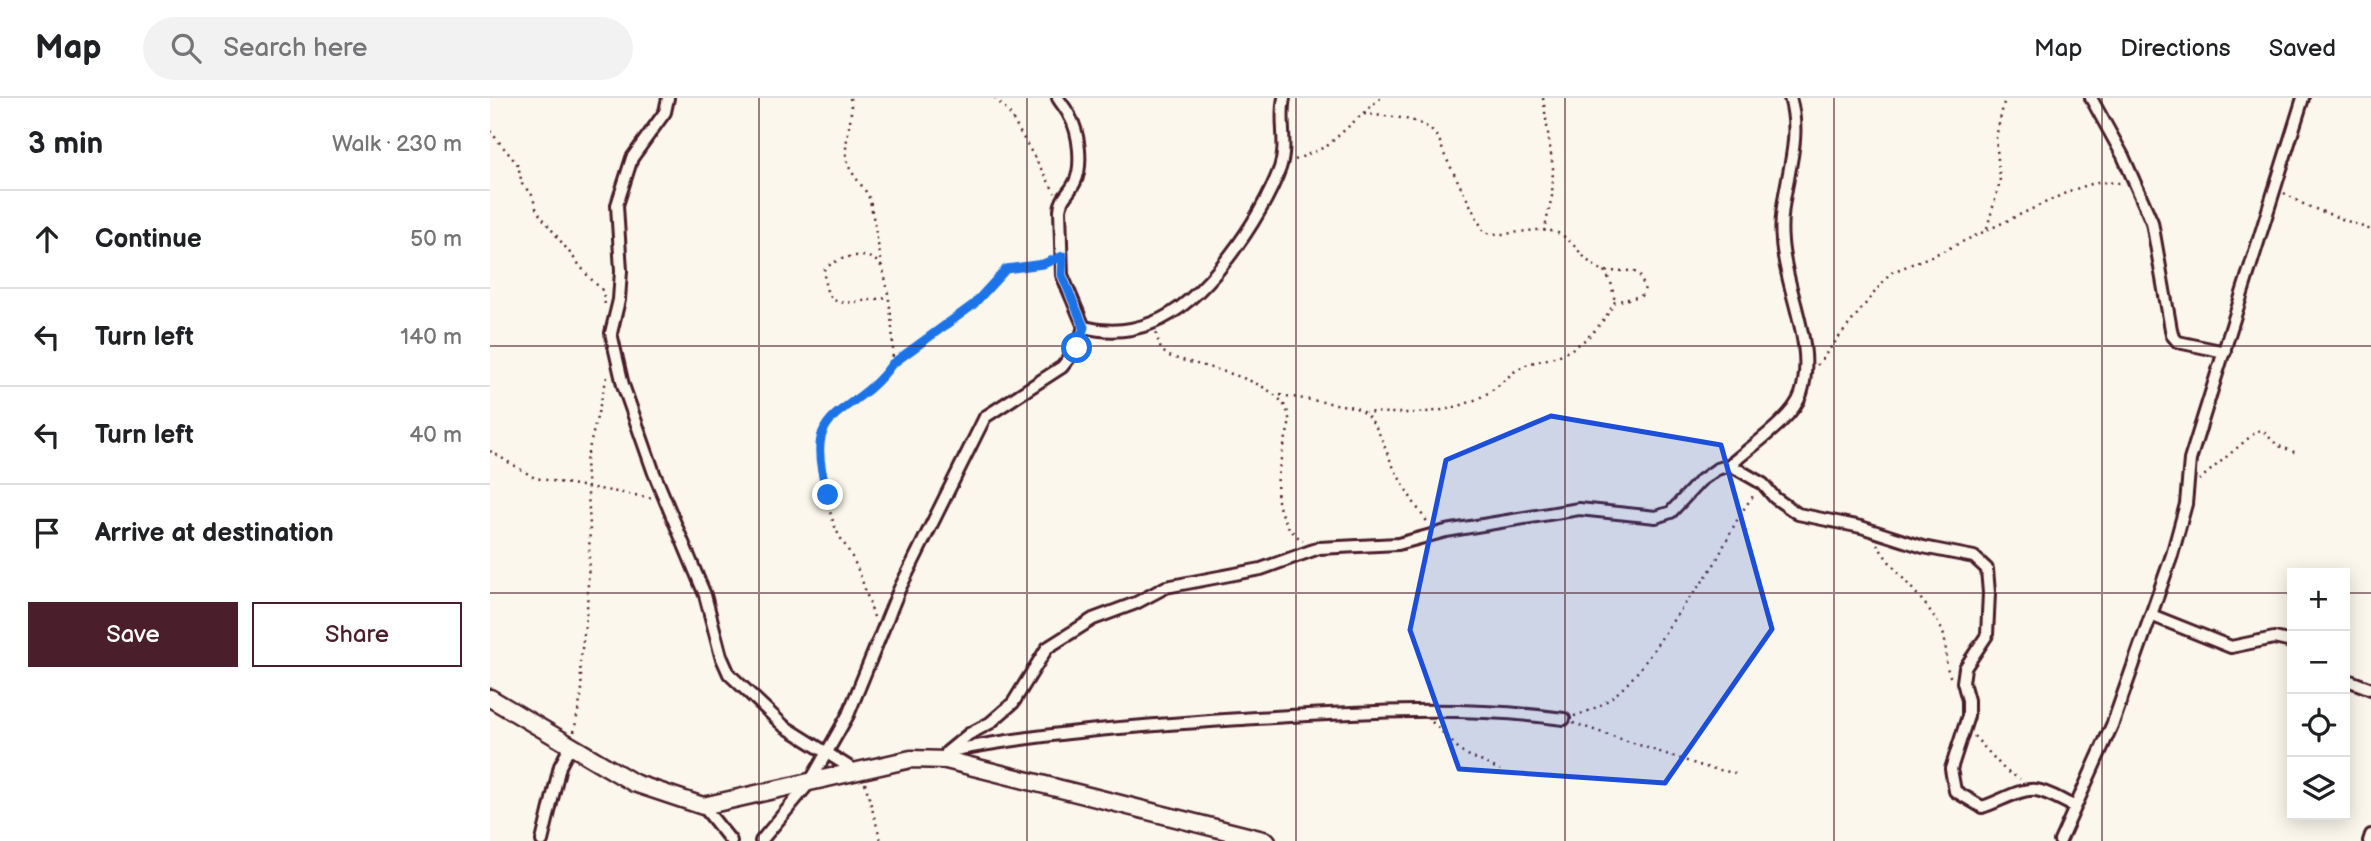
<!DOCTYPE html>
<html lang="en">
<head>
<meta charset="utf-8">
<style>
	:root { --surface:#fff; --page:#f2f2f2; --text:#202124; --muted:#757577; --line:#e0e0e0; --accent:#4a1f2b }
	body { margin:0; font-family:"Balsamiq Sans",sans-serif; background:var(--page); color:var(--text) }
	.controls { position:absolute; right:21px; bottom:21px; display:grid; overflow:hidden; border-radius:0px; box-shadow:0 4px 18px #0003 }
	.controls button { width:63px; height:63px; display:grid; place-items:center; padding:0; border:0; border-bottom:2px solid var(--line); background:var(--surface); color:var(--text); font:35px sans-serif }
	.stop { position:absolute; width:21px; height:21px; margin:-16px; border:5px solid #1a73e8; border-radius:50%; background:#fff }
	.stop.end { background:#1a73e8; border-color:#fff; box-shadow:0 2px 7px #0008 }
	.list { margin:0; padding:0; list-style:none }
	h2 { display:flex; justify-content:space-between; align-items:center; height:91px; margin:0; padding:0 28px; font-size:30px }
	h2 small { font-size:23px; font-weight:400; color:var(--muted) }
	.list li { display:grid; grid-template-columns:46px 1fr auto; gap:21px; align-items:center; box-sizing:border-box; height:98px; padding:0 28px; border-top:2px solid var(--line) }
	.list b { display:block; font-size:26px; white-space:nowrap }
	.list em { font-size:23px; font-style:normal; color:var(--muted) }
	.actions { display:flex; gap:14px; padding:21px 28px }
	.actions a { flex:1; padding:16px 0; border:2px solid var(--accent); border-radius:0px; text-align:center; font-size:24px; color:var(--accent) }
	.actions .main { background:var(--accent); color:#fff }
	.icon { flex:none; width:38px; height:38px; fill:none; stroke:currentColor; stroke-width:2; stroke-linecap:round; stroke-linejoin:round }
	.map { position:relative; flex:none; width:1881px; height:743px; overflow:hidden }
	header { display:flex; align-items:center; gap:42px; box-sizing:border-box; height:98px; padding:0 35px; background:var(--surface); border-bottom:2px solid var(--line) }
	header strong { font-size:33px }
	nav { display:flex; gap:38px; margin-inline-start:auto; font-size:24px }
	.search { width:490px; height:63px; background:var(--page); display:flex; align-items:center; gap:18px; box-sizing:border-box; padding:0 24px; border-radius:38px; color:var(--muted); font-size:26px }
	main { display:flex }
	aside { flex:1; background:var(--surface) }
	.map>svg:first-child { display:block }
</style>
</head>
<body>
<header>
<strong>Map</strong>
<div class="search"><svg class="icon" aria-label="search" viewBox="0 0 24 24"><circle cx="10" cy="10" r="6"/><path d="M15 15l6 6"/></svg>Search here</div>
<nav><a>Map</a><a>Directions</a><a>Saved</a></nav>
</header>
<main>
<aside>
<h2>3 min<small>Walk · 230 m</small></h2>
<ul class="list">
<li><svg class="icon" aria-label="ahead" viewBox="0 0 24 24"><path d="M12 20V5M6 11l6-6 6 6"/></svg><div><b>Continue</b></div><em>50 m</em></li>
<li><svg class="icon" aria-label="left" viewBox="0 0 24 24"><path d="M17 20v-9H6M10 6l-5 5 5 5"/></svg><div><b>Turn left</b></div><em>140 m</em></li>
<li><svg class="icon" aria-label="left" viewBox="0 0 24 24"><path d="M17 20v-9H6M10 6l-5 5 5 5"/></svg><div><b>Turn left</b></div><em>40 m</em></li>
<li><svg class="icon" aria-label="arrive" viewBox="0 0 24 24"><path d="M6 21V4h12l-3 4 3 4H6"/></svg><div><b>Arrive at destination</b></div></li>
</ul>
<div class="actions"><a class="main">Save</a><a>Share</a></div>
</aside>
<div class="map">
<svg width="1881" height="743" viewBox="0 0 1881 743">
	<rect width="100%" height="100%" fill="#fbf7ec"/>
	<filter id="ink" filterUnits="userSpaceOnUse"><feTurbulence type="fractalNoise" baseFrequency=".0143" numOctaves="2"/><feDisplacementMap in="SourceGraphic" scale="14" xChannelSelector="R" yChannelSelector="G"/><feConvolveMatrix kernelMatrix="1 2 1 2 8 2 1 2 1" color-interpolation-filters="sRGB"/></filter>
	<g filter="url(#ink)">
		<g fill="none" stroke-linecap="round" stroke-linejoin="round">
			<g stroke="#4a1f2b" stroke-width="16">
				<g id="street">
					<polyline points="178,0 175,14 142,60 127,107 131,173 129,202 121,235 133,287 164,375 215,497 231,558 239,576 294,628 364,672"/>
					<polyline points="1601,0 1633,58 1662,124 1682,237 1688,244 1735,254"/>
					<path d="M 594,229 C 617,235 639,234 662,225 C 714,206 772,120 790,70 C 798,47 789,23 794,0"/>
					<path d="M 1240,367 C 1261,348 1303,321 1311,296 C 1327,247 1295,192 1292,143 C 1287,94 1315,49 1300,0"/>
					<polyline points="1661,517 1741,549 1784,540 1802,544"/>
					<polyline points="1855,581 1881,591"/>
					<path d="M 460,653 C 561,633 663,627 766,620 C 867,614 973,607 1074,621"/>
					<path d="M 457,654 L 479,636 L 500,625 L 523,605 L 557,550 L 603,521 L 646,505 L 676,489 L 771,471 L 829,450 L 908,446 L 956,433 L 1089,411 L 1166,419 L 1181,414 L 1210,383 L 1227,371 L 1240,367 L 1273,386 L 1285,400 L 1308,416 L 1371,429 L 1433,449 L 1484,459 L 1497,471 L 1499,495 L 1497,537 L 1475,570 L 1473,584 L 1478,602 L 1478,618 L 1461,671 L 1465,693 L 1492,709 C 1507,705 1532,689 1546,692 C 1559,694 1572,703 1584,708"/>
					<polyline points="213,708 241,743"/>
					<polyline points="52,743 70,668 80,649"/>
					<path d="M 271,743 L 320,684 L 358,617 L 409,492 L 495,319 L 572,269 L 587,250 L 594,229 L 572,177 L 570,112 C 571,99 580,95 585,84 C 593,67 589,34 580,19 C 577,12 572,7 568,0"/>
					<polyline points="1570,743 1623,625 1682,457 1696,406 1700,362 1813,0"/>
					<polyline points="1879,743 1881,737"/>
				</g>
			</g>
			<g stroke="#4a1f2b" stroke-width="21">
				<polyline id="secondary" points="0,600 144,685 213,708 421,661 456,662 777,743"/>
			</g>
			<g stroke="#4a1f2b" stroke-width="2.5" stroke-dasharray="2 5" stroke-linecap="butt">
				<path d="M 360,0 C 364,19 355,38 356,57 C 357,75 374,86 380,102 L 392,168"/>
				<polyline points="505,0 519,15 565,95"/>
				<polyline points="1053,0 1063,70 1062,98 1054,134"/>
				<path d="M 874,16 C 905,20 946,17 953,54 L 994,134 C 1018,141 1042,127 1065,134 C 1084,140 1092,164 1112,172 C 1124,176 1136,169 1149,176 L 1155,190 L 1151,198 L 1125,204 C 1111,228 1094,248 1067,258 C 1057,262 1045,263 1036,267 C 1023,272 1013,285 1001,293 C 963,318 919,316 875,314"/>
				<polyline points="0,33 28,67 32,86 42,97 47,113 98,178 113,193 115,207"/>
				<polyline points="805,62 837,48 890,0"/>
				<polyline points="1794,95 1815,107 1881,132"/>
				<polyline points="1497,130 1510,84 1506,39 1515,0"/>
				<polyline points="1114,173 1121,184 1125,204"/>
				<path d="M 666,235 L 671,252 L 679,258 C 712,270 804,282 799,327 C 790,368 772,413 813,443"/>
				<polyline points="402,266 483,207 516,171 558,164"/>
				<polyline points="1327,267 1400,175 1451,154 1582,92 1608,84 1630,85"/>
				<path d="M 790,297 L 864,309 C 888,320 891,343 902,366 C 912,386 925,408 939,426"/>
				<polyline points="0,353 45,380 162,400"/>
				<polyline points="1709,382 1767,333 1772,332 1787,347 1809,356"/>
				<path d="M 1387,446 C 1405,476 1433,498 1450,528 C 1460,545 1452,564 1461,580"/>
				<path d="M 384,519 C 377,499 372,478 362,459 C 357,449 350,441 346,431 C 340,418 329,373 329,359 C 330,301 379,308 401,267 C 407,256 398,178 391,168 C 378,150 346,159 334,172 C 334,219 362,202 396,200"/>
				<path d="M 1084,618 C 1135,604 1156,562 1184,521 C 1197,502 1213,485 1225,465 C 1238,441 1247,417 1265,396"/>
				<polyline points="942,624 973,655 1010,672"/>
				<polyline points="1083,625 1215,669 1249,676"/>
				<polyline points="84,634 92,593 90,565 97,513 100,428 96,363 118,275"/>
				<polyline points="1484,638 1515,672 1530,681"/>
				<polyline points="375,685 391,743"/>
			</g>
			<use href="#street" stroke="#fbf7ec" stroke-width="10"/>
			<use href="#secondary" stroke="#fbf7ec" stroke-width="16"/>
		</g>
	</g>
	<g fill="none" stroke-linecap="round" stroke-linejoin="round" filter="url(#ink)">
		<path stroke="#1a73e8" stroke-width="9" d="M 338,397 C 309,304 361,324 402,266 L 483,207 L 516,171 L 553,166 L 573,158 L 572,177 L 594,229 L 587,250"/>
	</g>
	<path fill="#1d4ed8" fill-opacity="0.2" stroke="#1d4ed8" stroke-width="5" stroke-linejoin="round" d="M 1061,318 L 1231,347 L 1282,531 L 1175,685 L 969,671 L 920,532 L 956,362 Z"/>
	<path fill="none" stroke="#4a1f2b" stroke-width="2" stroke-opacity="0.55" d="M 269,0 L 269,743M 537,0 L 537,743M 806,0 L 806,743M 1075,0 L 1075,743M 1344,0 L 1344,743M 1612,0 L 1612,743M 0,248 L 1881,248M 0,495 L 1802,495M 1855,495 L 1881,495"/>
</svg>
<div class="controls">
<button>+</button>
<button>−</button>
<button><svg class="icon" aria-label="locate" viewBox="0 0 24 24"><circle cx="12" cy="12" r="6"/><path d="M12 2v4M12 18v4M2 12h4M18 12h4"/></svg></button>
<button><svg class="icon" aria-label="layers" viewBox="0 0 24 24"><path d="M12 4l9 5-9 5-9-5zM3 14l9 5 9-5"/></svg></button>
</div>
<div class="stop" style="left:587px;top:250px"></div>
<div class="stop end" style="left:338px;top:397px"></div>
</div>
</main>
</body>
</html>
